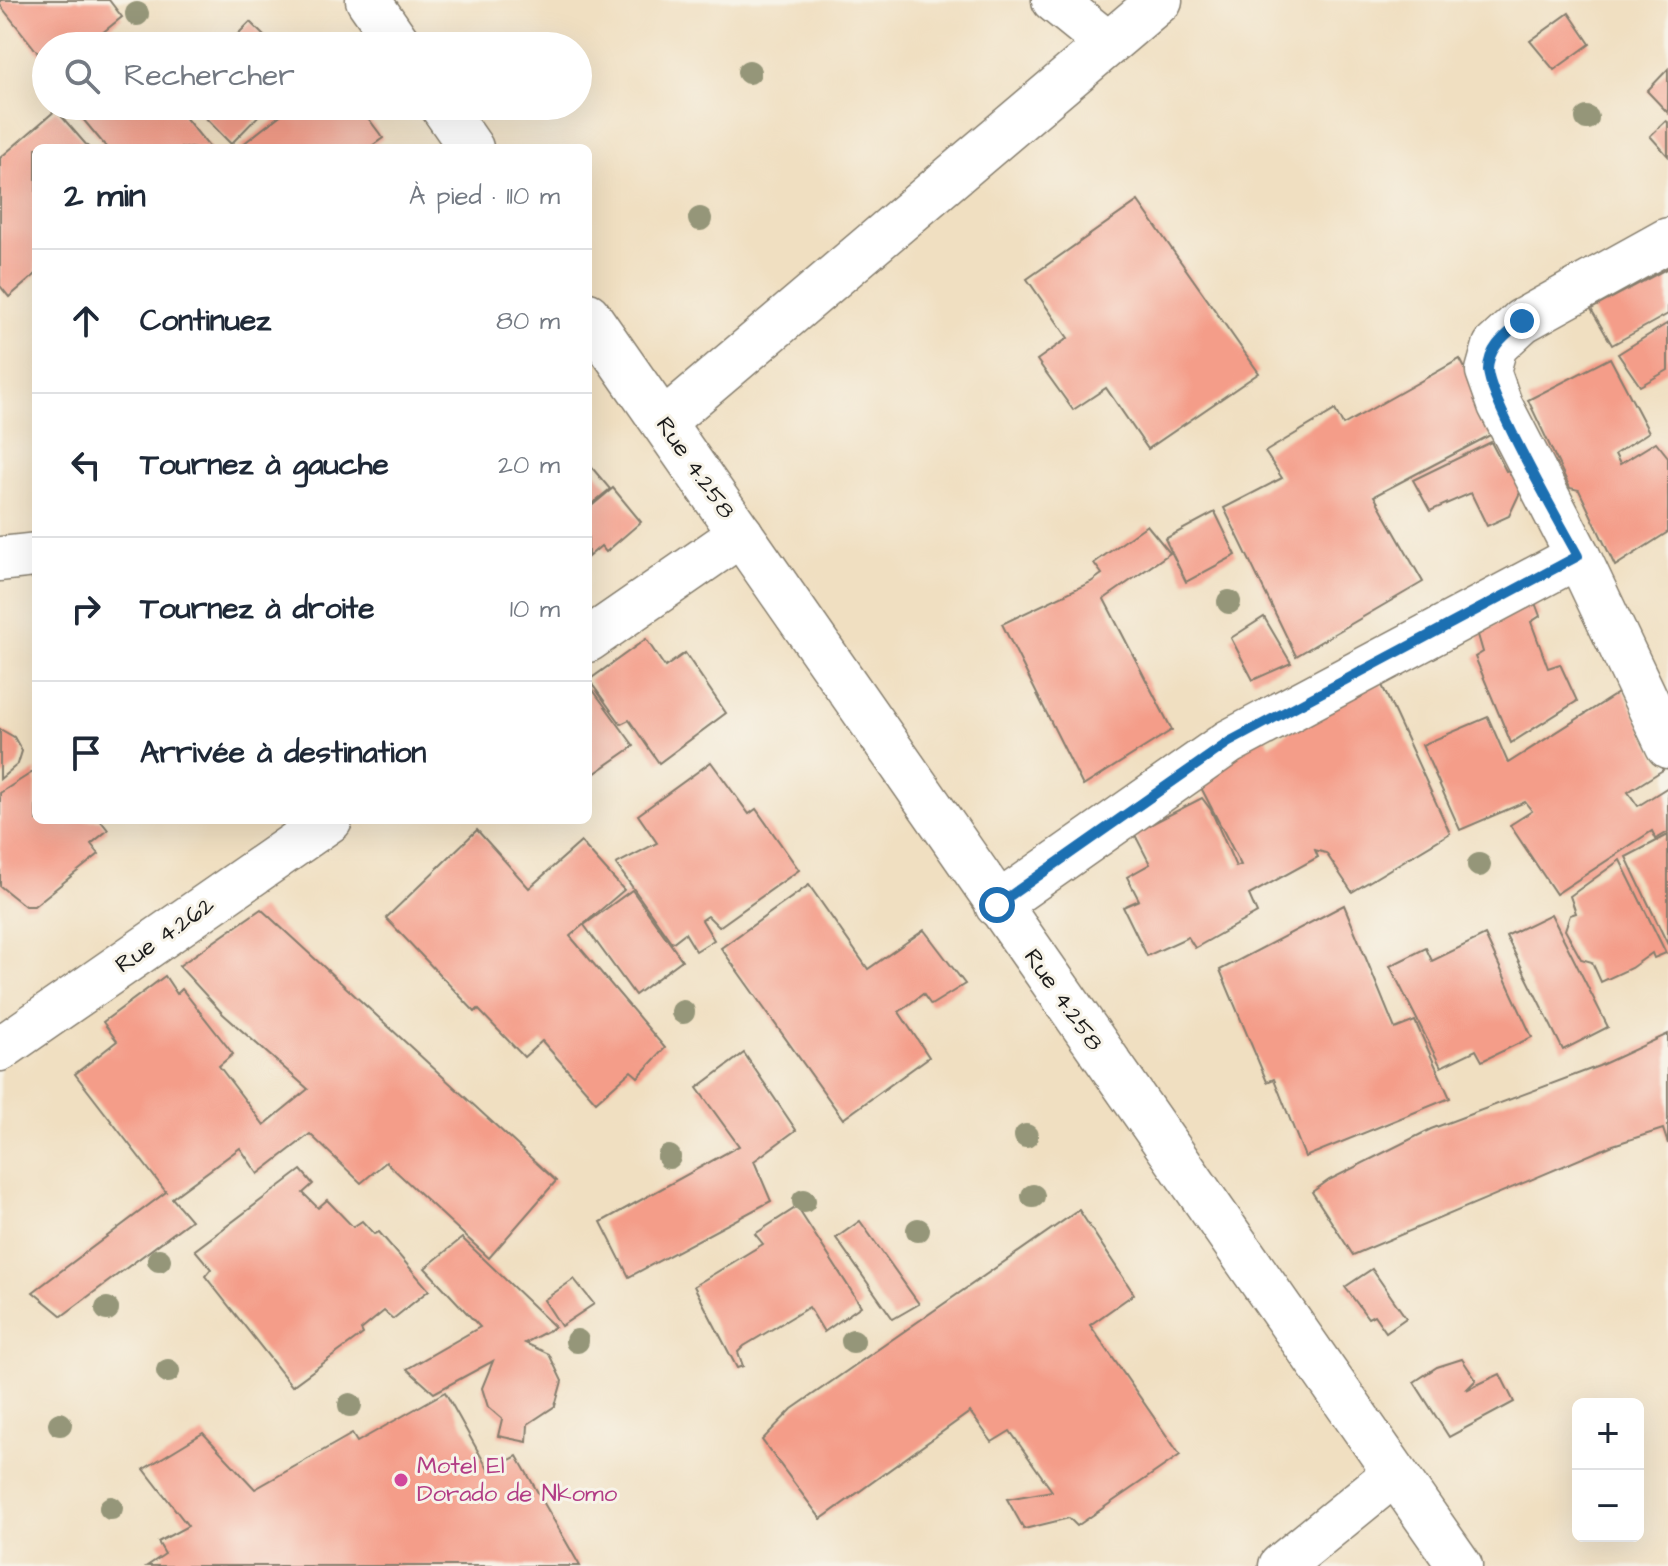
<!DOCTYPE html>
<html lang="fr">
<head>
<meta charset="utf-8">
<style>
	:root { --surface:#fff; --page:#f2f2f3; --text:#1f2937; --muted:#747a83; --line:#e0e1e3 }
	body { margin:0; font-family:"Architects Daughter",sans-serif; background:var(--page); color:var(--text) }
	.controls { position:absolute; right:24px; bottom:24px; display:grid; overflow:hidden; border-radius:12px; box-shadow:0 8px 32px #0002 }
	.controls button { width:72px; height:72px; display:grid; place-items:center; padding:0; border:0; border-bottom:2px solid var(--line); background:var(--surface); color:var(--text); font:40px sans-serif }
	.stop { position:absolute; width:24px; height:24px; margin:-18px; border:6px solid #1f6fb2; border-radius:50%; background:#fff }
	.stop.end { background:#1f6fb2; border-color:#fff; box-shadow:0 2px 8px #0008 }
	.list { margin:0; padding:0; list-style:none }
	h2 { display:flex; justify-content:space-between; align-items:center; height:104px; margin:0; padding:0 32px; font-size:34px }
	h2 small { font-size:26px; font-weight:400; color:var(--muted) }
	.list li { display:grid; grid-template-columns:52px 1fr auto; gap:24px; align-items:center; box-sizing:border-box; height:144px; padding:0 32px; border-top:2px solid var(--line) }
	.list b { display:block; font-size:30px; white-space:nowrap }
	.list em { font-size:26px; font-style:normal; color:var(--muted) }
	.icon { flex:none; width:44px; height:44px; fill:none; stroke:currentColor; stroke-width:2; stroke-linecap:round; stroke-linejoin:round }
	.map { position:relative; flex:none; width:1668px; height:1566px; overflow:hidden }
	.search { position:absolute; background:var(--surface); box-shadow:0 8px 32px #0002; left:32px; top:32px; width:560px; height:88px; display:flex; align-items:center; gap:20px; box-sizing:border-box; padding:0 28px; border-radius:44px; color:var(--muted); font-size:30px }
	.panel { position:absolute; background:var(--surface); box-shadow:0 8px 32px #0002; left:32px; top:144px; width:560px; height:680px; border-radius:12px }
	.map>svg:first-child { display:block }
</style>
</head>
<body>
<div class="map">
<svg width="1668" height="1566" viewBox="0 0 1668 1566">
	<rect width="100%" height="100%" fill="#f7f3e8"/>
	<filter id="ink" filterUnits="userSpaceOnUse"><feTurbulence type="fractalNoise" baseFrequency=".0125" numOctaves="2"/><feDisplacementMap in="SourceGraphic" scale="16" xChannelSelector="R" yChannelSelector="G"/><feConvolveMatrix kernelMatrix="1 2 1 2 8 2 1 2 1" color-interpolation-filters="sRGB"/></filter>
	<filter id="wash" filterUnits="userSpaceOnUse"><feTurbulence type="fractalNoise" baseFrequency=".006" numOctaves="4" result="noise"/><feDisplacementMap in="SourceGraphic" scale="32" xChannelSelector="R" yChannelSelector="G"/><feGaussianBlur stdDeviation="1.8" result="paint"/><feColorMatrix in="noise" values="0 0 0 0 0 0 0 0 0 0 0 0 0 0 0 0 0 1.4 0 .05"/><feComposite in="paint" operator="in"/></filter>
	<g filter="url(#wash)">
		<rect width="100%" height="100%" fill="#f0dfc1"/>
		<g id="blocks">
			<g fill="#f49d89">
				<polygon points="0,0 109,0 122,17 86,46 46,46 46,63 0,5"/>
				<polygon points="1569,13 1590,44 1554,70 1530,41"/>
				<polygon points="250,22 274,46 226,46"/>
				<polygon points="1668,69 1668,113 1647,91"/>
				<polygon points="72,106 176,106 210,148 107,148"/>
				<polygon points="194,106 268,106 231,144"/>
				<polygon points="292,106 359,106 383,138 369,148 238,148"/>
				<polygon points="56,110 89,148 36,148 36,274 9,297 0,286 0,158"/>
				<polygon points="1666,121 1668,122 1668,156 1650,136"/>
				<polygon points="1138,201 1259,373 1148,449 1106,388 1073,410 1037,360 1068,338 1027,279"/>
				<polygon points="1668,268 1668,314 1612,345 1591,309"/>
				<polygon points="1668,323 1668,370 1640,386 1618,354"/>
				<polygon points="1610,358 1649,432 1615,454 1620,464 1656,442 1668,457 1668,532 1615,566 1579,490 1570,488 1528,400"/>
				<polygon points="1460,359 1498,431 1374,496 1423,582 1296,656 1224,508 1282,478 1265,452 1335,410 1343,425"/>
				<polygon points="1491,442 1506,471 1513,469 1523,486 1509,516 1487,526 1471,493 1430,511 1413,480"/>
				<polygon points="588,463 610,489 588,507"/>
				<polygon points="613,488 641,522 606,552 601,546 588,557 588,509"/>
				<polygon points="1215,512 1236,555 1186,582 1165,539"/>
				<polygon points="1147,525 1170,553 1104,599 1172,730 1083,786 1002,624 1091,582 1102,574 1094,563"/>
				<polygon points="1534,600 1540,616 1531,622 1548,668 1560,664 1577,701 1511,743 1475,657 1483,652 1478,635"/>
				<polygon points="1264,617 1291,663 1253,680 1231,638"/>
				<polygon points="646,639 665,667 685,653 726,713 659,763 629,720 621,724 589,680"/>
				<polygon points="1375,670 1450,833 1352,892 1326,853 1315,850 1318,857 1249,895 1257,913 1195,948 1188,937 1147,956 1123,907 1139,900 1127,877 1150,864 1134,833 1202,798 1211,810 1236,867 1241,865 1193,772 1262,728 1270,745"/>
				<polygon points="590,686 634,746 588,778 588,688"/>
				<polygon points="1623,690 1663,770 1628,792 1638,806 1668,787 1668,832 1656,839 1652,831 1556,894 1510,825 1532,811 1525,802 1460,830 1422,745 1488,717 1508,763"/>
				<polygon points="0,729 14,737 22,751 18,764 0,779"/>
				<polygon points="711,762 749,814 756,809 799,870 719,927 708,916 702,920 714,940 696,951 685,933 672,943 616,864 657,843 638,815"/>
				<polygon points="36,770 36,820 100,820 108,830 91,844 99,854 34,906 25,906 0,886 0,793"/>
				<polygon points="477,830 529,888 581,842 624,890 570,936 665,1048 638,1077 631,1071 596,1102 542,1041 524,1057 478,1009 475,1012 386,918"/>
				<polygon points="1668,835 1668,945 1626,857"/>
				<polygon points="1620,860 1666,953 1654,958 1652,953 1631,968 1601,982 1592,962 1581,959 1565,930 1570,915 1576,913 1570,896"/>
				<polygon points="809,885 868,969 924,930 965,984 931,1005 923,994 899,1012 929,1057 843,1119 721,948"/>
				<polygon points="632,890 682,960 635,995 584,925"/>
				<polygon points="1344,905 1395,1029 1415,1021 1450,1098 1305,1157 1274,1079 1267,1082 1220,970"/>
				<polygon points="261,909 556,1181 489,1258 386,1162 361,1183 310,1134 258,1174 240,1148 172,1198 191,1220 62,1316 33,1292 166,1192 75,1074 117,1041 103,1022 165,976 177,994 182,989 233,1054 219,1066 264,1125 308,1089 223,1014 179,966"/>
				<polygon points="1551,914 1608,1027 1563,1050 1506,936"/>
				<polygon points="1485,935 1532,1037 1482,1061 1476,1050 1441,1067 1390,966 1426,948 1432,961"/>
				<polygon points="1668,1034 1668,1144 1663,1129 1613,1145 1353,1255 1312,1192 1329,1180 1431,1129 1599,1066"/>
				<polygon points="744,1053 796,1130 754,1161 771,1201 629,1277 601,1222 739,1146 697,1088"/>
				<polygon points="301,1170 313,1184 303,1193 318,1208 327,1200 353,1227 362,1221 374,1234 379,1232 429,1290 393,1319 384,1311 361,1330 363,1334 292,1386 205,1276 211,1269 195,1250"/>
				<polygon points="797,1207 861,1306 824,1332 809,1307 744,1346 738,1352 743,1366 737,1368 694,1286 763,1244 755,1234"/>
				<polygon points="1079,1210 1134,1294 1090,1325 1180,1455 1077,1526 1069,1518 1024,1529 1007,1499 1052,1491 1010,1431 992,1442 970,1412 821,1519 762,1440 792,1409"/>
				<polygon points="860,1221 919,1304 893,1319 836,1238"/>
				<polygon points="462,1238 555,1327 525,1343 549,1354 562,1381 555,1406 528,1424 527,1442 498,1436 502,1419 488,1407 482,1388 493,1361 434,1393 407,1369 480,1327 425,1268"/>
				<polygon points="1372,1269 1406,1318 1386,1332 1374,1315 1368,1318 1345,1287"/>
				<polygon points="574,1279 594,1304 561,1326 544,1300"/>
				<polygon points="1462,1359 1476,1380 1466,1390 1500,1374 1514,1402 1449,1437 1414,1382 1437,1367"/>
				<polygon points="445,1392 489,1471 517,1456 580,1566 147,1566 165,1554 158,1542 188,1526 144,1469 203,1433 255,1489 352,1434 357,1442"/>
			</g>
		</g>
	</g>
	<g filter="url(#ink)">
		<use href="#blocks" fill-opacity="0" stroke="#867e6e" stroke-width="2"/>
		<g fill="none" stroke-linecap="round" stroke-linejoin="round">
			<g stroke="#867e6e" stroke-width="47">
				<g id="minor">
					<polyline points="1054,0 1107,43"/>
					<polyline points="1668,240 1522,321 1495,346 1488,371 1500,405 1578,556 1668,746"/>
					<polyline points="663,422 1160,0"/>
					<polyline points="0,559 36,555"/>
					<polyline points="588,640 741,534"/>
					<polyline points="997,905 1229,742 1578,556"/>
					<polyline points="0,1049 330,820"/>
					<polyline points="1281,1566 1394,1474"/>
				</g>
			</g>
			<g stroke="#867e6e" stroke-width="47">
				<g id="highway">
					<polyline points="368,0 400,46"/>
					<polyline points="442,106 471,148"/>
					<polyline points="588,315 1460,1566"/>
				</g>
			</g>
			<use href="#minor" stroke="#fff" stroke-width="44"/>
			<use href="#highway" stroke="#fff" stroke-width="44"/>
		</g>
		<g fill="#959679">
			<circle cx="137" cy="14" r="12"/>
			<circle cx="749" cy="72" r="12"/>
			<circle cx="1587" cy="118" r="12"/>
			<circle cx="700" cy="219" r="12"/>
			<circle cx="1229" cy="602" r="12"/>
			<circle cx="1479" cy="865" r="12"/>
			<circle cx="683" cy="1012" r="12"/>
			<circle cx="1026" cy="1136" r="12"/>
			<circle cx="669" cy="1157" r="12"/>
			<circle cx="1033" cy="1196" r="12"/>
			<circle cx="804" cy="1201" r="12"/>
			<circle cx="918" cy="1230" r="12"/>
			<circle cx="159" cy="1260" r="12"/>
			<circle cx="107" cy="1309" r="12"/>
			<circle cx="577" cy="1341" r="12"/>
			<circle cx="853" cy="1341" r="12"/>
			<circle cx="168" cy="1371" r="12"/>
			<circle cx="350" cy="1405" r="12"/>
			<circle cx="60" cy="1424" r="12"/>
			<circle cx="111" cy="1508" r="12"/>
		</g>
	</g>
	<g fill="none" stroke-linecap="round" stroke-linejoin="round" filter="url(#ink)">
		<path stroke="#1f6fb2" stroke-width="10" d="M 997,905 L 1229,742 L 1578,556 C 1560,523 1489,399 1488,370 C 1488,347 1507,334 1522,321"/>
	</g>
	<circle fill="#d1479c" stroke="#f7f3e8" stroke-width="3" cx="401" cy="1480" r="8"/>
	<g text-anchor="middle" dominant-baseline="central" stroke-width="6" stroke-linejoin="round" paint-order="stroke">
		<g font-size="24" fill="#1c1c1c" stroke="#f7f3e8">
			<text transform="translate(695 468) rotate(55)">Rue 4.258</text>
			<text transform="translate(165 935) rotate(-35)">Rue 4.262</text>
			<text transform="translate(1063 1000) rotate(55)">Rue 4.258</text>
		</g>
		<g font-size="24" fill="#b23c85" stroke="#f7f3e8" text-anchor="start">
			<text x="417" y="1466">Motel El<tspan x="417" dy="28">Dorado de Nkomo</tspan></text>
		</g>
	</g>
</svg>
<div class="controls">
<button>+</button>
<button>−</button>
</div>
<div class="stop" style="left:997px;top:905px"></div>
<div class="stop end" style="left:1522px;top:321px"></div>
<div class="search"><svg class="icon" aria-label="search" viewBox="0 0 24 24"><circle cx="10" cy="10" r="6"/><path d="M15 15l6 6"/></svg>Rechercher</div>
<section class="panel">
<h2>2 min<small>À pied · 110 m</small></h2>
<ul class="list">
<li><svg class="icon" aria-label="ahead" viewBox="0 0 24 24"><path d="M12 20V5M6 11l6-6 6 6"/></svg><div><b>Continuez</b></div><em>80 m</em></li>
<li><svg class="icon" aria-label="left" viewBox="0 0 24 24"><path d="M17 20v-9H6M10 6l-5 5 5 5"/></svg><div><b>Tournez à gauche</b></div><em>20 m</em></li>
<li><svg class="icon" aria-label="right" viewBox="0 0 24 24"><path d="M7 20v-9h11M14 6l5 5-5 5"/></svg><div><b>Tournez à droite</b></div><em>10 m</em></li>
<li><svg class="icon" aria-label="arrive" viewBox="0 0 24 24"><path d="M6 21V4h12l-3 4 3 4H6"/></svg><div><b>Arrivée à destination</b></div></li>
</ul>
</section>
</div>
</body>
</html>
